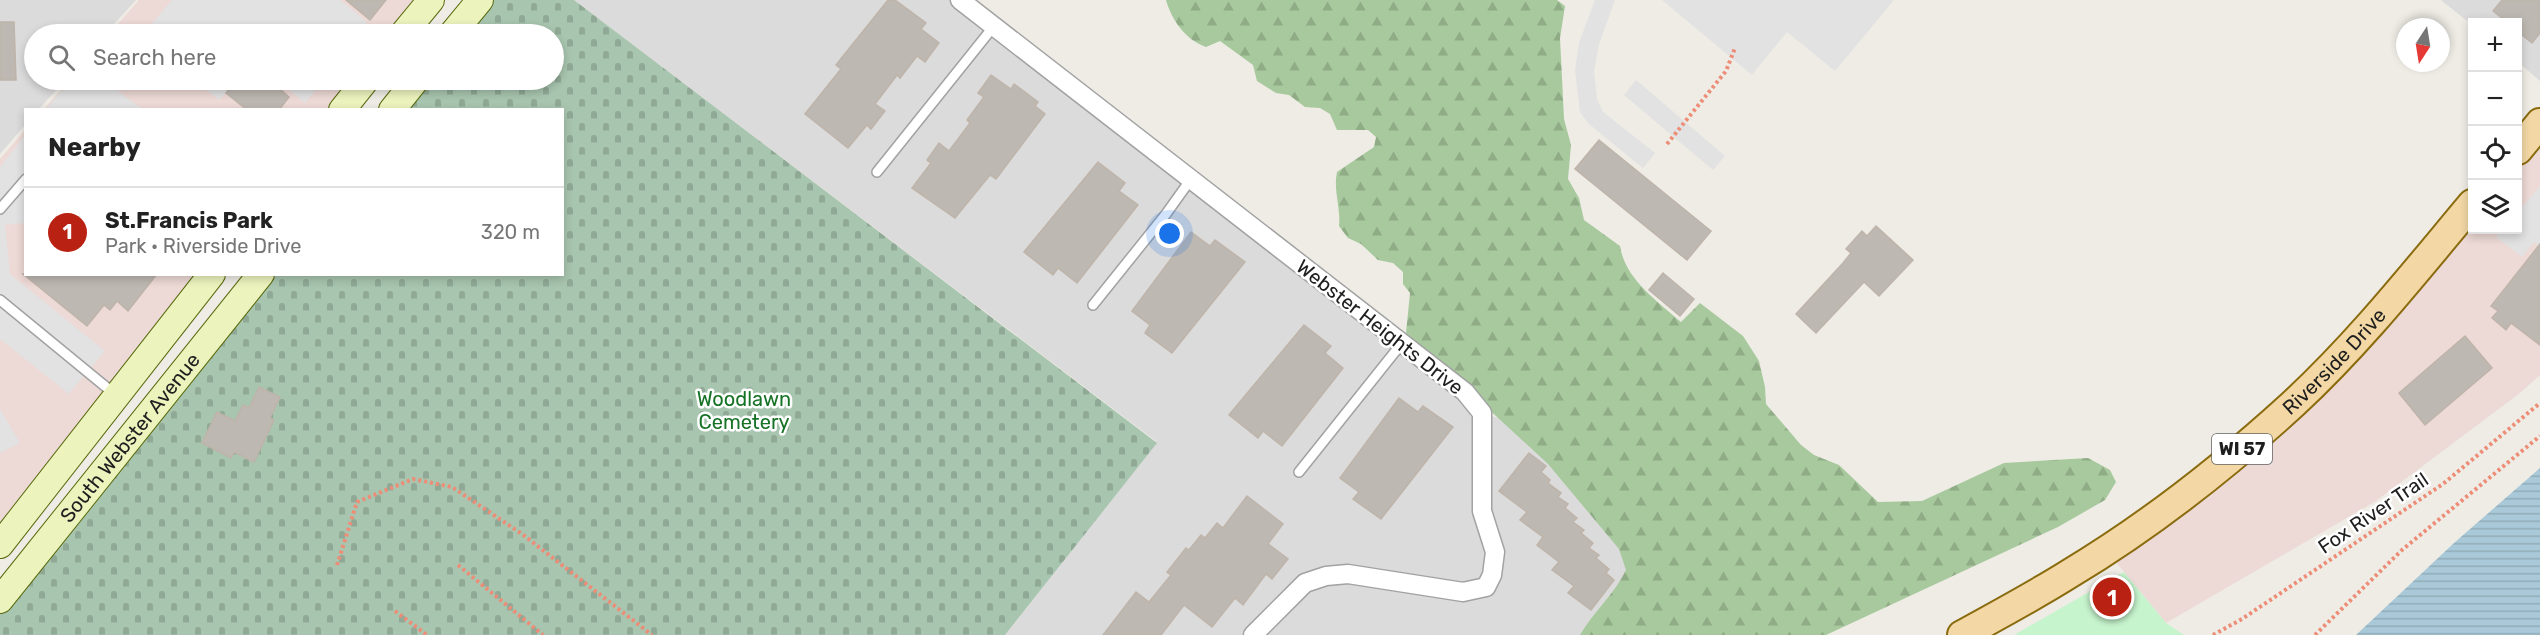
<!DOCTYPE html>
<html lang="en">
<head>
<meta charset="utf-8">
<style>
	:root { --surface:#fff; --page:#f2f2f2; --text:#222; --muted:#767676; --line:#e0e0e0; --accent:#b92113 }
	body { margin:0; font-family:Rubik,sans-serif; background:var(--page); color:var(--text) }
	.controls { position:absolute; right:18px; top:18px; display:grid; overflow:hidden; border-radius:0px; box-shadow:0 3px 9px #0003 }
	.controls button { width:54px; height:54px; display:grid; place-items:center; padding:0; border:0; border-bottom:2px solid var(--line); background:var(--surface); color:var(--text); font:30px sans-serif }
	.compass { position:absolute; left:2396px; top:18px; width:54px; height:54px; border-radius:50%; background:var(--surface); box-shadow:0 3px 9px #0003; rotate:192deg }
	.you { position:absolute; left:1170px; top:234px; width:21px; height:21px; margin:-15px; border:4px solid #fff; border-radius:50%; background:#1a73e8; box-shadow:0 0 0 9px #1a73e833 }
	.badge { display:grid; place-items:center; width:39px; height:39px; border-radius:50%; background:var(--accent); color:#fff; font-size:20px; font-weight:700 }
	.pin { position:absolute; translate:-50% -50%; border:3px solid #fff; box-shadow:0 2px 6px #0006 }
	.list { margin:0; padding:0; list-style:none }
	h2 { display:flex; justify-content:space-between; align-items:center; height:78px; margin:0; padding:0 24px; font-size:26px }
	h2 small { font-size:20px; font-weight:400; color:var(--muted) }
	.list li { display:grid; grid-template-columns:39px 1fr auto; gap:18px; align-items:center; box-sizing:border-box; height:90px; padding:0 24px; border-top:2px solid var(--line) }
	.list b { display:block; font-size:22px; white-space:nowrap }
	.list p { margin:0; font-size:20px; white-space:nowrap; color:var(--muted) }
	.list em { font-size:20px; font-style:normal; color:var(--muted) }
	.icon { flex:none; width:33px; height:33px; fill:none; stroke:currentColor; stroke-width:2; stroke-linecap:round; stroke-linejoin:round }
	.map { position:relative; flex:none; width:2540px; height:635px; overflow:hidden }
	.search { position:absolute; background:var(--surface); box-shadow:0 3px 9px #0003; left:24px; top:24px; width:540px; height:66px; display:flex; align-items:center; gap:15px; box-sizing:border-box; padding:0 21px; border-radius:33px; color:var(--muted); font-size:22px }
	.panel { position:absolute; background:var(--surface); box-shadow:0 3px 9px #0003; left:24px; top:108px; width:540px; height:168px; border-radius:0px }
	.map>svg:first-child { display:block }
</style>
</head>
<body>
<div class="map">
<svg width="2540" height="635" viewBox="0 0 2540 635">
	<defs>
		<pattern id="forest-firs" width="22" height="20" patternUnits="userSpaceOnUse" patternTransform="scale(1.5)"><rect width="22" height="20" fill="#a7c99d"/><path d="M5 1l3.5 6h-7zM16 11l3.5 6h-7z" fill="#8fac87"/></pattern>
		<pattern id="cemetery-stones" width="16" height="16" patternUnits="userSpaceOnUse" patternTransform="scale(1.5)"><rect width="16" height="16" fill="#a8c5af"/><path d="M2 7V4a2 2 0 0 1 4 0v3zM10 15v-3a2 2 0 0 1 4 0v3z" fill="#90a996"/></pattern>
		<pattern id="water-rules" width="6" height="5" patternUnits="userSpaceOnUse" patternTransform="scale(1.5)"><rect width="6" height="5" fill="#a9c9d8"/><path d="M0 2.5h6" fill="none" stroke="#91acb9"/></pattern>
	</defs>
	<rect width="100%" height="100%" fill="#eeece5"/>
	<g fill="#dcdbdb">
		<polygon points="0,0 136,0 105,34 34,34 34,80 65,80 39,109 26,110 25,125 0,154"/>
		<polygon points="574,0 960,0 1482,413 1515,423 1680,596 1633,635 1005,635 1157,442"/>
		<polygon points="2441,0 2540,0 2540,81 2518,62 2518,22 2472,22 2472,25"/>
	</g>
	<g fill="#edd9d6">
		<polygon points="139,0 431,0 403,34 109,34"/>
		<polygon points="70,80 366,80 342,109 43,110"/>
		<polygon points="2540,123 2540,375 2520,393 2376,501 2166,623 2106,550 2186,494 2472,204 2472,230 2518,230 2518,150"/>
		<polygon points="25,130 26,274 212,275 0,545 0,159"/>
	</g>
	<path fill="url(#forest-firs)" d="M 1166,0 L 1557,0 L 1565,6 L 1560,38 L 1564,119 L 1571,145 L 1568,179 L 1579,198 L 1584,220 L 1620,246 C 1625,279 1657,301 1681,322 L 1700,303 L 1743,336 L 1759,361 L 1765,387 L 1766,404 L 1801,445 L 1814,455 L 1839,465 L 1878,502 L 1922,501 L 2004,463 L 2088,458 L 2110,470 L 2116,482 L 2105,500 L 2058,527 L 1826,635 L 1580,635 C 1593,612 1614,595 1626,570 L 1619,549 L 1548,464 L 1406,333 L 1410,293 L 1403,284 L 1403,272 L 1393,263 L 1378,260 L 1361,244 L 1348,238 L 1339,226 C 1341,207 1333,191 1337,172 L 1374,147 L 1376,137 L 1368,130 L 1337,130 L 1330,114 L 1320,108 L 1305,107 L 1289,95 L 1276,93 L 1257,81 L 1253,65 L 1220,41 L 1206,47 C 1186,40 1172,21 1166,0 Z"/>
	<polygon fill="url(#cemetery-stones)" points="467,0 574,0 1157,443 1005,635 0,635 0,584 247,275 562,274 562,110 379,109 403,80 554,80 554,34 439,34"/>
	<polygon fill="#c6f4cd" points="2124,572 2166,623 2184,635 2014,635"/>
	<g fill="#e2e2e2">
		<polygon points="172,0 340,0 367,22 358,34 143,34"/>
		<polygon points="1595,0 1615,0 1599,44 1594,71 1597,99 1603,112 1655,153 1643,168 1589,124 1580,112 1575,70 1579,43"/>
		<polygon points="1662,0 1894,0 1835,71 1787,32 1752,75"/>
		<polygon points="194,80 236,80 219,100"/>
		<polygon points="277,80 323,80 305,103"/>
		<polygon points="1636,80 1725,156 1713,170 1624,95"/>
		<polygon points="110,85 142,109 46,109 61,91"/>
		<polygon points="25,135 25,223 5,225 10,274 105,351 69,394 0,339 0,167"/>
		<polygon points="2540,186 2540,246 2534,242 2522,257 2496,237 2503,230 2518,230 2518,212"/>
		<polygon points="0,409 20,443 0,453"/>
	</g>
	<polygon fill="url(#water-rules)" points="2540,468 2540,635 2356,635 2454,543"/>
	<g fill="#beb8b2" stroke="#beb4a9" stroke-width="1.5">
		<polygon points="346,0 386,0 370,20"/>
		<polygon points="888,0 895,0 926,23 921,29 939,43 925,62 917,56 900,78 897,75 875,104 885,111 871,129 867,125 848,148 805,114 841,69 836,65"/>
		<polygon points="2502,0 2540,0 2540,33 2532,43 2517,31 2517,22 2507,22 2493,11"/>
		<polygon points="0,22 14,22 16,80 0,80"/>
		<polygon points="991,75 1011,89 1014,84 1038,102 1035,106 1045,114 996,179 990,175 955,218 912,188 931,163 927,160 939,143 949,151 970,123 967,120 984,97 978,93"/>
		<polygon points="237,80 288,80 280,89 289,97 279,110 247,110 226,93"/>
		<polygon points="1599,140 1711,231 1687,260 1575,169"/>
		<polygon points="1098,162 1125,183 1119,191 1138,205 1077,283 1058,268 1053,275 1024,252"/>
		<polygon points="1876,226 1913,260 1879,296 1864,282 1816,333 1796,314 1843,263 1851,253 1846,249 1862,231 1867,236"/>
		<polygon points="1191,232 1210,246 1215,240 1245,262 1172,353 1145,333 1150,325 1132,311"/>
		<polygon points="2540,244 2540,345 2511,323 2506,330 2492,318 2498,311 2491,306"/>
		<polygon points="1663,273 1694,299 1680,316 1649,290"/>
		<polygon points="23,274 157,274 128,311 117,301 110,310 104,305 87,326"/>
		<polygon points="1304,325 1331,346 1325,353 1343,368 1282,446 1263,431 1258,438 1229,415"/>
		<polygon points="2465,336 2492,368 2425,425 2399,393"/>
		<polygon points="259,387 280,397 270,418 274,420 254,462 234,452 231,458 202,443 217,412 235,421 243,405 249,408"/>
		<polygon points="1399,398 1418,412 1423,406 1453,427 1381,519 1353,499 1359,492 1340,478"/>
		<polygon points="1529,453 1546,466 1541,472 1550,480 1548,483 1561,493 1558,497 1568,504 1565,508 1577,518 1573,522 1584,530 1581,533 1593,543 1589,548 1599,555 1596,558 1609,569 1606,573 1614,580 1591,610 1568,593 1574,586 1552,570 1559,562 1537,545 1543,537 1520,520 1527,512 1499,491"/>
		<polygon points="1247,496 1283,524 1268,544 1288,559 1272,579 1266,574 1243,605 1235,598 1212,627 1184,605 1161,635 1103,635 1136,592 1149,602 1171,575 1167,572 1186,548 1189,550 1201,535 1205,538 1217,523 1223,528"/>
	</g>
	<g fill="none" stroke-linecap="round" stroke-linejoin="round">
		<g stroke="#a2a2a2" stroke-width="12">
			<g id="service">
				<polyline points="877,172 994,26"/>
				<polyline points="0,209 26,179"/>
				<polyline points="0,300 106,387 118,393"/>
				<polyline points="1093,305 1166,214 1191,179"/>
				<polyline points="1299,472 1402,343"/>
			</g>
		</g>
		<g stroke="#a2a2a2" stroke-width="21">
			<polyline id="minor" points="960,0 1465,392 1482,413 1482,511 1495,552 1492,575 1486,587 1463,592 1348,574 1326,576 1305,583 1253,635"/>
		</g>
		<g stroke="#596b0f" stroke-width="28">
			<g id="secondary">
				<polyline points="403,34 431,0"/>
				<polyline points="452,34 480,0"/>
				<polyline points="342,110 366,80"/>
				<polyline points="392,110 416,80"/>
				<polyline points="0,545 212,274"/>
				<path id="s1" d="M 0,600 L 261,274"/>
			</g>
		</g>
		<g stroke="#8a6b0e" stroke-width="32">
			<g id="primary">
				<polyline points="2518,150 2540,123"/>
				<path id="s2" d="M 1962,635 C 1998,615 2034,596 2069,574 C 2149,526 2224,467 2293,404 C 2359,343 2415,272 2472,204"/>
			</g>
		</g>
		<g stroke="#ed8d77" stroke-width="4" stroke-dasharray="3 3" stroke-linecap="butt">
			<polyline points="1667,144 1726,71 1735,48"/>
			<polyline points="337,565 357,502 413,479 452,487 522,534 652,635"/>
			<polyline points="458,565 543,635"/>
			<polyline points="395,611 427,635"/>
			<polyline points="2213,635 2242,619 2443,484 2540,403"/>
			<polyline points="2315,635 2402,550 2540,436"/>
		</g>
		<use href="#service" stroke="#fff" stroke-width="9"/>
		<use href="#minor" stroke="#fff" stroke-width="18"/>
		<use href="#secondary" stroke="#ecf3bd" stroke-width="26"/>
		<use href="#primary" stroke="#f3d8a5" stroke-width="28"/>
	</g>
	<g text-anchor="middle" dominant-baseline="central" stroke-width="5" stroke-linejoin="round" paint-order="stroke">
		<rect fill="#fff" stroke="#626262" stroke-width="1.5" x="2212" y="434" width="60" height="30" rx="4.5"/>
		<g font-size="18" font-weight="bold" fill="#1e1e1e">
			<text x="2242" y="449">WI 57</text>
		</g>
		<g font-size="20" fill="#1e1e1e" stroke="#fff">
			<text transform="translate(1380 327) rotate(38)">Webster Heights Drive</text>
			<text stroke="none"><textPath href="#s2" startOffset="464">Riverside Drive</textPath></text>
			<text stroke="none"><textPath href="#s1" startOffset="208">South Webster Avenue</textPath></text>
			<text transform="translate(2373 513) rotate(-34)">Fox River Trail</text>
		</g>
		<g font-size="20" fill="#167225" stroke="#fff">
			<text x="744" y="399">Woodlawn<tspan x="744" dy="23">Cemetery</tspan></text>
		</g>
	</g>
</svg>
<div class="controls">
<button>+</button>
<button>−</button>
<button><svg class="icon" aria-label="locate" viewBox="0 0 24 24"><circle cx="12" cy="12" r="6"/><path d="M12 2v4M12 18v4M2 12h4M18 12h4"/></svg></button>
<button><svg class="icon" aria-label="layers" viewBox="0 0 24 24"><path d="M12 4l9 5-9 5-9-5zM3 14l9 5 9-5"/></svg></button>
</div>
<svg class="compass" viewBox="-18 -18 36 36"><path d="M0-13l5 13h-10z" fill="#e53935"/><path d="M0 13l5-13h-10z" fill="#767676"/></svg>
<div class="you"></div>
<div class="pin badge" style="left:2112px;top:597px">1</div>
<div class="search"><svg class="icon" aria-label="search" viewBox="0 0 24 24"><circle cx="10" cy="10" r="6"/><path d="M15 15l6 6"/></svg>Search here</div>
<section class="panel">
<h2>Nearby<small></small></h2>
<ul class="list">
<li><span class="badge">1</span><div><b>St.Francis Park</b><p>Park · Riverside Drive</p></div><em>320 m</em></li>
</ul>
</section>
</div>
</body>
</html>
